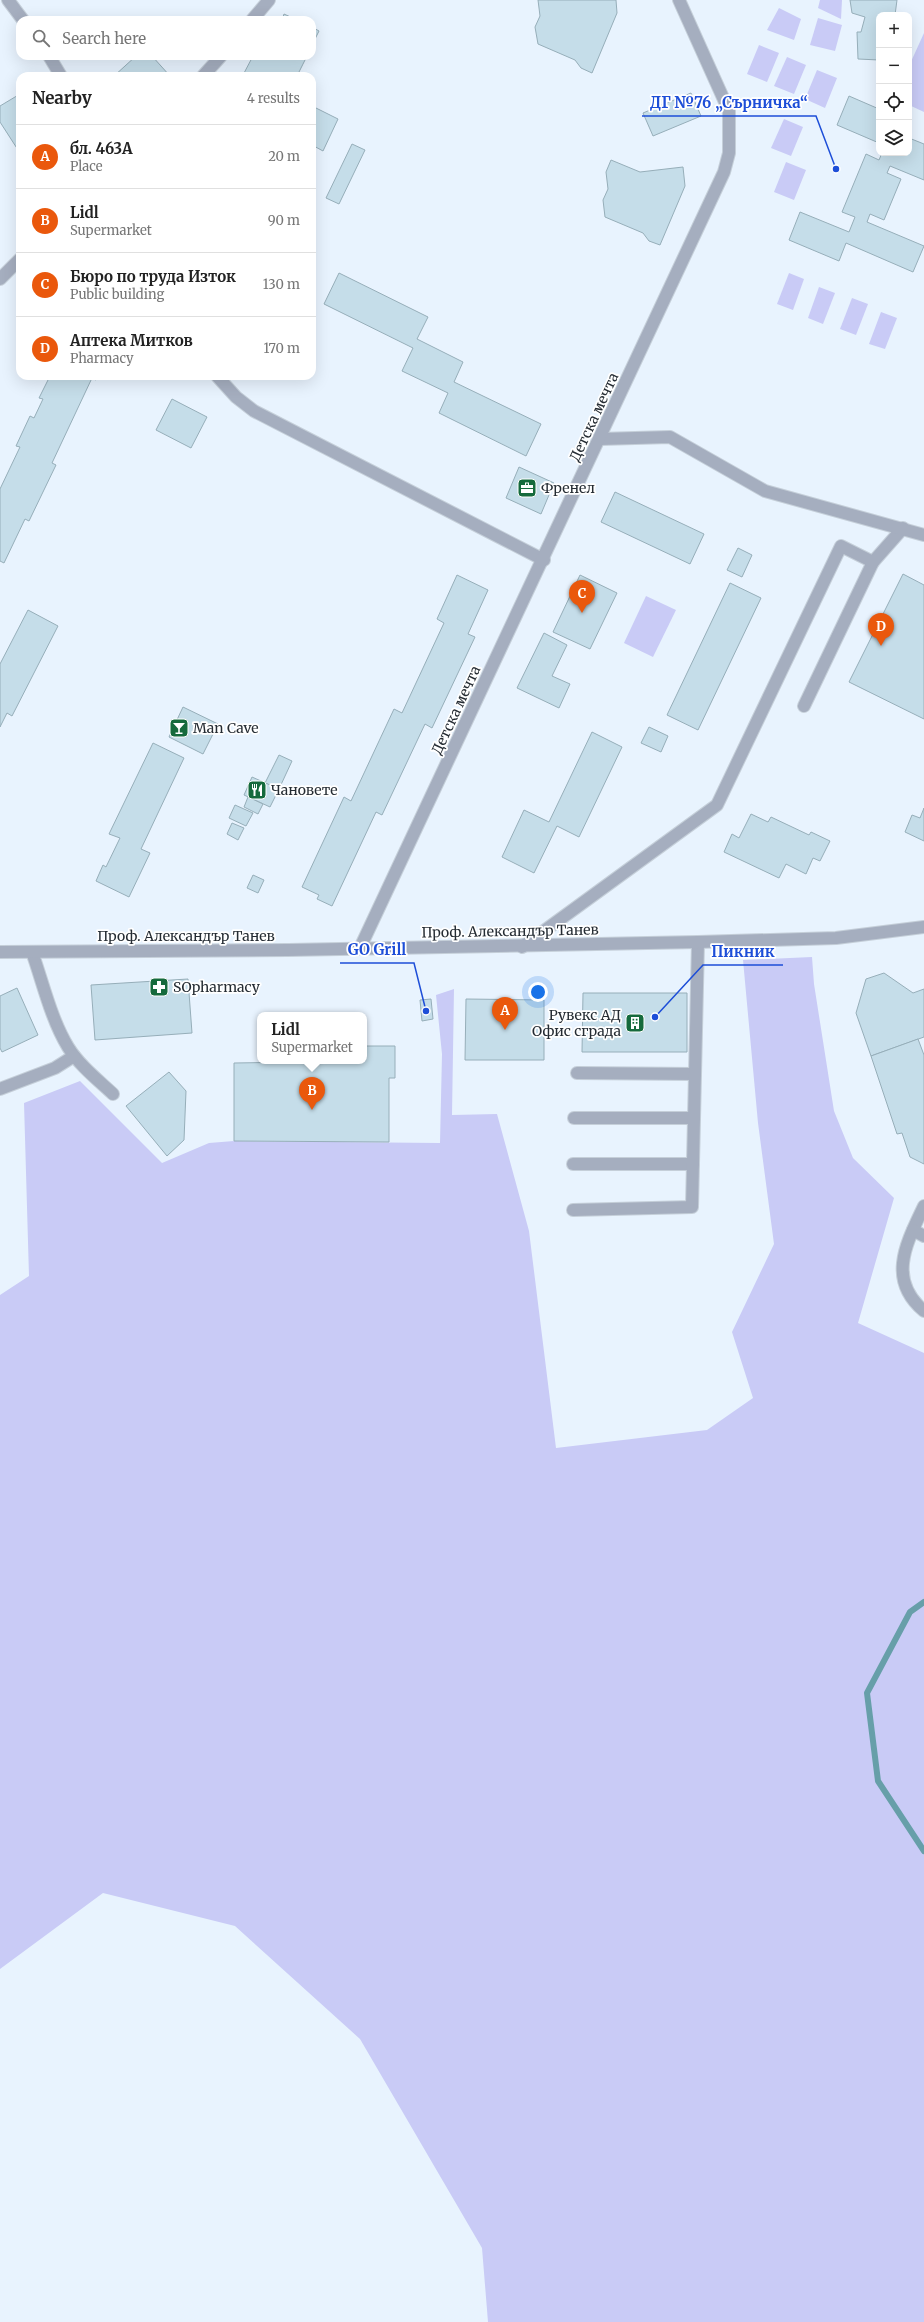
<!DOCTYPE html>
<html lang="en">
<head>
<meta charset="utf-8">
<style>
	:root { --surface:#fff; --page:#f2f2f2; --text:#222; --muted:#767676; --line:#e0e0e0; --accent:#ea580c }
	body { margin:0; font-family:Merriweather,serif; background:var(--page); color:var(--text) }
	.controls { position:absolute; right:12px; top:12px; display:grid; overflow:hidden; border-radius:8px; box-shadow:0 4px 16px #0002 }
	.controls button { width:36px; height:36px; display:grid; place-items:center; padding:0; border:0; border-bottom:1px solid var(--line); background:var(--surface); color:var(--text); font:20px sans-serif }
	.you { position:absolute; left:538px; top:992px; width:14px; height:14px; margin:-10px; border:3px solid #fff; border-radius:50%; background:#1a73e8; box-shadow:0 0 0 6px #1a73e833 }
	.badge { display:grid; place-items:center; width:26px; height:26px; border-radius:50%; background:var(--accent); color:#fff; font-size:13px; font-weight:700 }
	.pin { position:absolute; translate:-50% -33px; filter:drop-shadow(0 1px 2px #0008) }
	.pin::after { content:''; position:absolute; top:21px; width:14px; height:12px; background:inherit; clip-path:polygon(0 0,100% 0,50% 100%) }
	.popup { position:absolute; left:257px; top:1012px; width:110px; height:52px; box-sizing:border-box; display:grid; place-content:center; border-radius:8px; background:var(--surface); filter:drop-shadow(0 1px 3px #0005); font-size:13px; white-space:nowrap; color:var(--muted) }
	.popup b { font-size:15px; color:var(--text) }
	.popup::after { content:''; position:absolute; left:50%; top:100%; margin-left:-8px; border:8px solid transparent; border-top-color:var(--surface) }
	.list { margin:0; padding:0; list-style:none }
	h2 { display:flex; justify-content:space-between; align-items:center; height:52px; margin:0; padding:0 16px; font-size:17px }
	h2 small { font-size:13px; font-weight:400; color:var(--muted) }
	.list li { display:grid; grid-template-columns:26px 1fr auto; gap:12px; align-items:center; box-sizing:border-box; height:64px; padding:0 16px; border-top:1px solid var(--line) }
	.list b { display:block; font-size:15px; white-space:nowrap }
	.list p { margin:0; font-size:13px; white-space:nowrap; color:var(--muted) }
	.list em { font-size:13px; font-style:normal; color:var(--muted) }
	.icon { flex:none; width:22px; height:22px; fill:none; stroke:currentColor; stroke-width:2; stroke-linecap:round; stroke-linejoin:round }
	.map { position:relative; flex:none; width:924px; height:2322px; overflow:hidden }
	.search { position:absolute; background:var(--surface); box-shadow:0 4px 16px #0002; left:16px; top:16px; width:300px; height:44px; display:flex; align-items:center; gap:10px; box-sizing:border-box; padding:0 14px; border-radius:12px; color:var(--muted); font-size:15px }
	.panel { position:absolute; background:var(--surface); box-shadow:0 4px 16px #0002; left:16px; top:72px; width:300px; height:308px; border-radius:12px }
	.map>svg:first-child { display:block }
</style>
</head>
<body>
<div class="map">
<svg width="924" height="2322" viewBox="0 0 924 2322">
	<rect width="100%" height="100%" fill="#e8f3fe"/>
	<g fill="#c9cbf6">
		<polygon points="820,0 842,0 841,19 818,8"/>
		<polygon points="779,8 801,19 794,40 767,30"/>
		<polygon points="818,18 842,25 835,51 810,45"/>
		<polygon points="924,33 924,112 909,105 909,66"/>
		<polygon points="759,45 779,53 767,82 747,74"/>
		<polygon points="787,57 806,65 794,94 774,86"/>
		<polygon points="817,70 837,78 825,108 805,99"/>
		<polygon points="784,119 803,127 791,156 771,148"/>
		<polygon points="786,162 806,170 794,200 774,192"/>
		<polygon points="789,273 804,279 793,310 777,304"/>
		<polygon points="819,287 835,293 823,324 808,318"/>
		<polygon points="852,298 868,304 856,335 840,329"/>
		<polygon points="881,312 897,318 885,349 869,344"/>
		<polygon points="646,596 676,610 653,657 624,643"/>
		<polygon points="812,957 814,984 834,1111 853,1158 894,1198 858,1323 924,1353 924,2322 488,2322 482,2248 360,2039 235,1926 103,1893 0,1969 0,1295 29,1276 24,1103 80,1081 162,1163 209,1143 234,1141 440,1143 442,1054 436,995 454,989 452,1115 497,1114 529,1231 556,1448 707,1430 753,1398 732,1332 774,1244 758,1123 743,960"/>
	</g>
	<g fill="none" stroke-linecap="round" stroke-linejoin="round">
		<polyline stroke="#679fa9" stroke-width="6" points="924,1602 910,1612 867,1693 878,1781 924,1851"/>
	</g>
	<g fill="#c5dde9" stroke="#96aeb9">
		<polygon points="538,0 616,0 617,13 592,73 581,68 575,60 538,44 535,27 540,16"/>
		<polygon points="850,0 897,0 895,15 879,15 879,60 858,59 857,32 861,32 865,17 852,13"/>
		<polygon points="284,14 297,20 282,20"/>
		<polygon points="312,27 319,31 312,45"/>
		<polygon points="136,56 152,56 170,76 114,76"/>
		<polygon points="253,56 307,56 297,76 239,76 240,74 243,75"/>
		<polygon points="691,93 701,116 653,136 643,113"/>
		<polygon points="20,94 20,153 0,122 0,106"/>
		<polygon points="849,96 879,109 879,143 837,125"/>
		<polygon points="312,106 338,119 323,151 312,145"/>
		<polygon points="909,138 924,144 924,180 890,166 887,173 901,179 884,220 870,214 867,222 924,246 913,272 846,243 839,261 789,240 800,212 849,232 855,217 842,212 866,154 879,160 882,153 909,153"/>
		<polygon points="352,144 365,150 339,204 326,198"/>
		<polygon points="611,160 640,172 683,167 685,186 660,245 649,241 643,233 605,217 603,200 608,189 606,172"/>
		<polygon points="339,273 428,317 417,339 463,362 454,382 541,424 526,456 439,413 448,393 402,371 413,348 324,304"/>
		<polygon points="50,376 98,376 96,380 92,378 52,463 56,465 29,521 25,519 4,563 0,561 0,489 20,447 16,446 30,416 34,418 43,399 39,398"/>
		<polygon points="172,399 207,417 191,448 156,430"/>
		<polygon points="519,467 554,483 541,514 506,498"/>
		<polygon points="615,492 704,534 690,564 601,522"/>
		<polygon points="738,548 752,555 742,577 727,570"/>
		<polygon points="903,574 924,585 924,719 849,682"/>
		<polygon points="457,575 488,590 468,634 475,637 432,728 425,724 382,815 376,812 332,906 317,899 319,895 302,887 344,797 351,801 394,709 402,713 444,623 437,619"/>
		<polygon points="580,575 617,593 590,649 553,632"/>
		<polygon points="730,583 761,598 698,730 667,715"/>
		<polygon points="28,610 58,626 12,716 7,713 0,727 0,664"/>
		<polygon points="544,633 567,645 552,676 570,684 559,708 517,688"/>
		<polygon points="183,707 218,724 203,754 169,737"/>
		<polygon points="649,727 668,736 661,752 641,743"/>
		<polygon points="592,732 622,747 579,837 557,826 534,873 502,857 524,810 549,822"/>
		<polygon points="153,743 184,758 141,849 150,853 129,897 96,881 103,865 106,867 120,838 109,834"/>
		<polygon points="279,755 292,761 279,789 265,783"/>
		<polygon points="252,777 279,789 270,807 244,795"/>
		<polygon points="248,797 263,804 258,814 244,807"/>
		<polygon points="235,805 253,813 246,826 229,818"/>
		<polygon points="924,808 924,841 905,832 912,815 920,818"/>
		<polygon points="751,814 768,822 771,817 809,835 811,832 830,841 820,861 813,858 806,874 786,864 779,878 724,852 732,834 739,838"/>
		<polygon points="232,823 244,828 238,840 227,834"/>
		<polygon points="253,875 264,880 258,893 247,888"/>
		<polygon points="884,973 913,993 924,989 924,1037 871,1056 856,1013 866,979"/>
		<polygon points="188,979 192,1033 95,1040 91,985"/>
		<polygon points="17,988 38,1035 2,1052 0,1048 0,996"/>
		<polygon points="583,993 687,993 687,1052 582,1052"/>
		<polygon points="431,999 433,1019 422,1021 420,1000"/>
		<polygon points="466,999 544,1000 544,1060 465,1060"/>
		<polygon points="918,1039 924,1055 924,1164 910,1157 902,1133 897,1134 871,1056"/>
		<polygon points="364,1046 395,1046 395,1078 389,1078 389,1142 234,1141 234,1063 364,1061"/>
		<polygon points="169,1072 186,1091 184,1140 167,1156 126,1106"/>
	</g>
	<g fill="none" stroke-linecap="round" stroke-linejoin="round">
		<g stroke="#c5cfd9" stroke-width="14">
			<g id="service">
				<polyline points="804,706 873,562"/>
				<polyline points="522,947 717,805 841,546 873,562 903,528"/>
				<path d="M 32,952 C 43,983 51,1019 68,1047 C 79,1065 98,1080 113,1094"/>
				<polyline points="577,1073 695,1074"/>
				<polyline points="0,1089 55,1068 74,1056"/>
				<polyline points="574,1118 694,1118"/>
				<polyline points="573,1164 693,1164"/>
				<path d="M 924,1206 C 907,1242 886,1279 924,1311"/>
				<polyline points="573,1210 692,1207 698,942"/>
				<polyline points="913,1230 924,1236"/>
			</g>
		</g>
		<g stroke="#c5cfd9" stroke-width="14">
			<g id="minor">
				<polyline points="8,0 23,20"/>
				<polyline points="49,56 61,76"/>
				<polyline points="217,376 236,397 254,411 544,560"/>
				<polyline points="600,439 670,437 765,491 924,535"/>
				<polyline points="360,948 724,172 729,153 729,111 679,0"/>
			</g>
		</g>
		<g stroke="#c5cfd9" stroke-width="14">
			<g id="tertiary">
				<polyline points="252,20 269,0"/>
				<polyline points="203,76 221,56"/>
				<polyline points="0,279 20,259"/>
				<polyline points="0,952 288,950 698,942 836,938 924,927"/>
			</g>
		</g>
		<use href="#service" stroke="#a5aebf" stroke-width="12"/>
		<use href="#minor" stroke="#a5aebf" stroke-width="12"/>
		<use href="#tertiary" stroke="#a5aebf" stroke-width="12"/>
	</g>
	<defs>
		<g id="office-square" transform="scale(1)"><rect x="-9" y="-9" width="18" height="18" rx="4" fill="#156a3c" stroke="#fff"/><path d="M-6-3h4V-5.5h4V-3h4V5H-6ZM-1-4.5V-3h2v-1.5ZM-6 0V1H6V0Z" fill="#fff"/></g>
		<g id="bar-square" transform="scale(1)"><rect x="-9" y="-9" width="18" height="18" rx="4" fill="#156a3c" stroke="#fff"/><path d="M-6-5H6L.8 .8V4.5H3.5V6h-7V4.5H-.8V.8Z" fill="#fff"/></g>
		<g id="restaurant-square" transform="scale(1)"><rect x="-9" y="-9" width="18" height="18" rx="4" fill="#156a3c" stroke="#fff"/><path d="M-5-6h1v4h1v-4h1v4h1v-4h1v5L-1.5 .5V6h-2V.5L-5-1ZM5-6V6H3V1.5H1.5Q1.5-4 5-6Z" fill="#fff"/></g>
		<g id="pharmacy-square" transform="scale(1)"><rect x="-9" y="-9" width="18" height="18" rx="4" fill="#156a3c" stroke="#fff"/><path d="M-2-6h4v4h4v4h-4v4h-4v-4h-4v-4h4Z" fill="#fff"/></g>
		<g id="building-square" transform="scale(1)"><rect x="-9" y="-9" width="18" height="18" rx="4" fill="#156a3c" stroke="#fff"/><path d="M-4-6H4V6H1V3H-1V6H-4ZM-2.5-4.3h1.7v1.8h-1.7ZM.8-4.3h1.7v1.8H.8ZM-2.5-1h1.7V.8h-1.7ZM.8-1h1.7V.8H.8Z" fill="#fff"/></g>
	</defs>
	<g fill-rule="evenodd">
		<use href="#office-square" x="527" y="488"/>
		<use href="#bar-square" x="179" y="728"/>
		<use href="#restaurant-square" x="257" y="790"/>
		<use href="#pharmacy-square" x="159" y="987"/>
		<use href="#building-square" x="635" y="1023"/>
	</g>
	<g text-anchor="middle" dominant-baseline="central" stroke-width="3.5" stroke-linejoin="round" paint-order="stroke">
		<g font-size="14" fill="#252c33" stroke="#fff">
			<text transform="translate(594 417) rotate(-65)">Детска мечта</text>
			<text transform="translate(456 710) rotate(-65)">Детска мечта</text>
			<text transform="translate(510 931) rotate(-1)">Проф. Александър Танев</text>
			<text x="186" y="936">Проф. Александър Танев</text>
		</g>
		<g font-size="14" fill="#252c33" stroke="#fff" text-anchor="start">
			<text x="541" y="488">Френел</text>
			<text x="193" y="728">Man Cave</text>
			<text x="271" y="790">Чановете</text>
			<text x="173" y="987">SOpharmacy</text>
			<text x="621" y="1015" text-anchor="end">Рувекс АД<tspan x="621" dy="16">Офис сграда</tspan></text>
		</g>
	</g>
	<path fill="none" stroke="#1d4ed8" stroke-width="1.5" d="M836 169L816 116H642M426 1011L414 963H340M655 1017L703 965H783"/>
	<g fill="#1d4ed8" stroke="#fff" stroke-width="1.5">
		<circle cx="836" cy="169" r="4"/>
		<circle cx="426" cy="1011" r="4"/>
		<circle cx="655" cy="1017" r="4"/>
	</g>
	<g font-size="15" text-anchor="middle" font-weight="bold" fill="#1d4ed8" stroke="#fff" stroke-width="3.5" stroke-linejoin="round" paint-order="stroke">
		<text x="729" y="108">ДГ №76 „Сърничка“</text>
		<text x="377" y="955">GO Grill</text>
		<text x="743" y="957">Пикник</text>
	</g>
</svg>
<div class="controls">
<button>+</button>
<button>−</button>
<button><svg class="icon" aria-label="locate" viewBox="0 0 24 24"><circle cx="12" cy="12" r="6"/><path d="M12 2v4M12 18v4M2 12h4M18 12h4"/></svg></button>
<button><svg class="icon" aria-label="layers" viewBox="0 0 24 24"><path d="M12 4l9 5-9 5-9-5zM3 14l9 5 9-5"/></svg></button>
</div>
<div class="you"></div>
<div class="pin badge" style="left:505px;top:1030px">A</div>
<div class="pin badge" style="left:312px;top:1110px">B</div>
<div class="popup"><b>Lidl</b>Supermarket</div>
<div class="pin badge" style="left:582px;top:613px">C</div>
<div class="pin badge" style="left:881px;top:646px">D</div>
<div class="search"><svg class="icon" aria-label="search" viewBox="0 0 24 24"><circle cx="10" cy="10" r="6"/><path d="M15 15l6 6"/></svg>Search here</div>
<section class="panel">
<h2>Nearby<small>4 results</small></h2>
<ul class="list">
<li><span class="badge">A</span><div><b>бл. 463А</b><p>Place</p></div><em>20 m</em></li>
<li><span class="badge">B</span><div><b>Lidl</b><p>Supermarket</p></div><em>90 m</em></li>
<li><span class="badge">C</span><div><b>Бюро по труда Изток</b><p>Public building</p></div><em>130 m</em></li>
<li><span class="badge">D</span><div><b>Аптека Митков</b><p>Pharmacy</p></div><em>170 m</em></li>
</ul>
</section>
</div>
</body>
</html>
